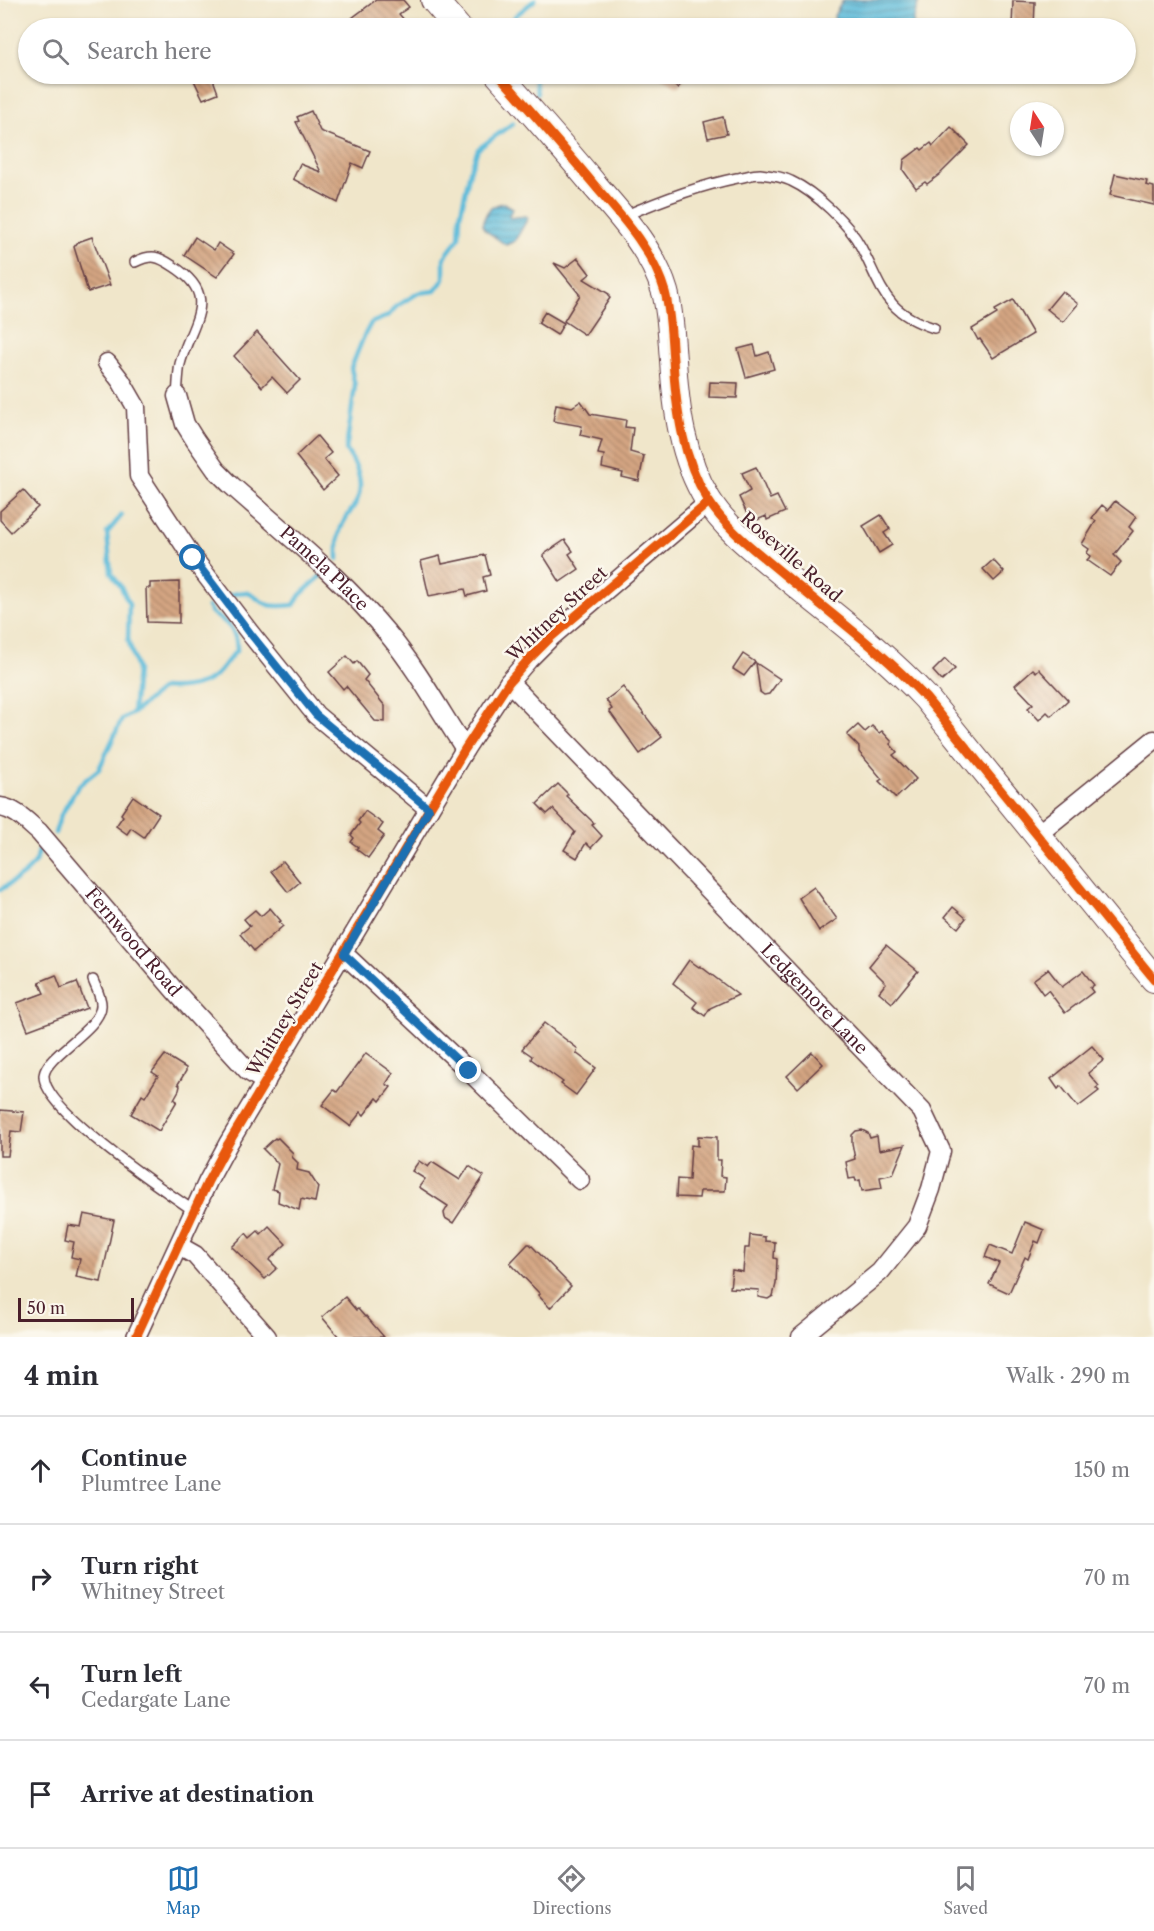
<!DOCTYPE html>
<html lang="en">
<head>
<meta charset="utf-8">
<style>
	:root { --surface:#fff; --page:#f7f7f7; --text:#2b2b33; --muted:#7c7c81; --line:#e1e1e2; --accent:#1f6fb2 }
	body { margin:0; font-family:"Libre Caslon Text",serif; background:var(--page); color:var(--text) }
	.compass { position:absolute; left:1010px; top:102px; width:54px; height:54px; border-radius:50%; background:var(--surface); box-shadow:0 2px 4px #0004; rotate:348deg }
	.scale { position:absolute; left:18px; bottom:15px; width:116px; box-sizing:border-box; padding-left:6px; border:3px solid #4a1f2b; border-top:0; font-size:16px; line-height:21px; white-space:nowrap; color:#4a1f2b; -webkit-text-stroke:4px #fbf7ec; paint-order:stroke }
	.stop { position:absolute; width:18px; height:18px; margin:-14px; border:4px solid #1f6fb2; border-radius:50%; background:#fff }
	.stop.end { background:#1f6fb2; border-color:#fff; box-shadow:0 2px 6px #0008 }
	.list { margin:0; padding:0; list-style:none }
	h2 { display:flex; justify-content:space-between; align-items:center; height:78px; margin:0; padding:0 24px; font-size:26px }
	h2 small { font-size:20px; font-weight:400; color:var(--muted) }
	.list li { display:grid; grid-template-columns:39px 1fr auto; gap:18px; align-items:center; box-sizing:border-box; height:108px; padding:0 24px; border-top:2px solid var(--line) }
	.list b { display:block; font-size:22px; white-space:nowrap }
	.list p { margin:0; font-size:20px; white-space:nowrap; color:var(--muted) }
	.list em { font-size:20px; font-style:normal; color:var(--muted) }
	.icon { flex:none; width:33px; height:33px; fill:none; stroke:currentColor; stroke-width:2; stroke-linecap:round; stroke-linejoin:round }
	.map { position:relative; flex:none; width:1154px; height:1337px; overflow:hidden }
	.search { position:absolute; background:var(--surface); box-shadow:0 2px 4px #0004; left:18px; right:18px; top:18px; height:66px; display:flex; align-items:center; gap:15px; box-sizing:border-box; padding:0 21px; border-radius:33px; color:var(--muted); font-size:22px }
	.sheet { height:510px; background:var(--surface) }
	nav { display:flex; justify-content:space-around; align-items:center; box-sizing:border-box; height:84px; border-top:2px solid var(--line); background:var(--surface); font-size:16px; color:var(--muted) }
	nav a { display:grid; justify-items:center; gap:3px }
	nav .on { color:var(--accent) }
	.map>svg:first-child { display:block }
</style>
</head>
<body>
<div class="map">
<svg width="1154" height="1337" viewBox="0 0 1154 1337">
	<defs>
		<pattern id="water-rules" width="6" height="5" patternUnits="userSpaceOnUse" patternTransform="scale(1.5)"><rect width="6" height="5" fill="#5cbbda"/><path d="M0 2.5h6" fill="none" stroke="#4e97b1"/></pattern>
		<pattern id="building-back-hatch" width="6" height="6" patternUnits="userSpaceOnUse" patternTransform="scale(1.5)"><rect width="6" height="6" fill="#d4a582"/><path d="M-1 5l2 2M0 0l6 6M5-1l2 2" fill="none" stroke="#ae866b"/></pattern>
	</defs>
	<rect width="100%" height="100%" fill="#fbf7ec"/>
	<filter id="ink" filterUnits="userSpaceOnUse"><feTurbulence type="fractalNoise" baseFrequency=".0167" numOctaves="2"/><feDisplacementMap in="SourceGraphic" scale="12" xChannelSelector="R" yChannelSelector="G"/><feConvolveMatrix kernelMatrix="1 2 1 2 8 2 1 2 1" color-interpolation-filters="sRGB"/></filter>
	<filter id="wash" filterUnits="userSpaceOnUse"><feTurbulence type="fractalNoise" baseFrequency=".008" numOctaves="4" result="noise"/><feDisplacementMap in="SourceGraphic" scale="24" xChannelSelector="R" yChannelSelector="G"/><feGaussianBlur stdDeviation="1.35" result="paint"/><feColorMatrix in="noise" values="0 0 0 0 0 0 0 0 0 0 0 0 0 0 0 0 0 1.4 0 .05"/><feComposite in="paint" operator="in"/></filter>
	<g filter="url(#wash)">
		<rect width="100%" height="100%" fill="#f0e6ca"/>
		<g fill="url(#water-rules)" stroke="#536d82" stroke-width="1.5">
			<polygon points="843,0 919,0 913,22 914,28 836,28 834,16"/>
			<path d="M 504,203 L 513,208 L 509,215 L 510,218 L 526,216 L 528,218 L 515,241 L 506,245 L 485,230 L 482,225 C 486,212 490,205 504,203 Z"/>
		</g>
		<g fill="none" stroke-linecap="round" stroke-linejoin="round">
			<g stroke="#5cbbda" stroke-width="4.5">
				<polyline points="512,28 515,16 535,0"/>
				<polyline points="534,74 537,93"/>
				<polyline points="122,515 107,533 111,573 121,587 129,604 128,639 137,670 133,713"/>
				<path d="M 338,559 C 338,550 337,540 340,531 C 343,518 354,510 358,498 C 364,481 356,464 346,450 L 355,386 L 351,368 L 364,336 L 371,323 L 388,316 L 396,307 L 418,293 L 435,291 L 444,279 L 444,258 L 459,238 L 460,216 L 470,171 L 478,149 L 513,123"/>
				<path d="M 228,596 C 254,586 249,598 269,605 C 277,607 285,606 294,605 L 300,595 L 321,576"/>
				<path d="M 55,833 L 60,817 L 78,786 L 99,769 L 122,719 L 133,713 L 163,688 C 181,689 205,687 218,673 C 225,665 230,657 237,650 C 237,640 234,630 226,623 C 218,616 214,618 208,607"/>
				<path d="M 0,890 C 16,879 36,871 39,850"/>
			</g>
		</g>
		<g id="blocks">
			<g fill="url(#building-back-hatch)">
				<polygon points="376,0 403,0 409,7 399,14 405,21 401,24 404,28 359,28 352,18"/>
				<polygon points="1013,1 1035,2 1034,28 1012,28"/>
				<polygon points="191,74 211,74 218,93 203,99"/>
				<polygon points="655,74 688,74 678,88"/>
				<polygon points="311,111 320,131 370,151 363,168 352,163 338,203 293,179 300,164 321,172 296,122 299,121 297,117"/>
				<polygon points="723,117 727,134 708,138 704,122"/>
				<polygon points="951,127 969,145 940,174 927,184 925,182 916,188 903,170 904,160 920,148 922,150 931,143 933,146"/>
				<polygon points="1115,174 1147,181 1146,185 1154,187 1154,205 1110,195"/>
				<polygon points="92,237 110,285 88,292 74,247 78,242"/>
				<polygon points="195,237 214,250 218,243 234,254 217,277 184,255"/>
				<polygon points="578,258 590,274 584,279 609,294 608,296 610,298 585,335 564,321 580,295 554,263 565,268"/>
				<polygon points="1062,291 1078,304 1063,322 1047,309"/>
				<polygon points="1013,300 1033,334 993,358 980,339 978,340 972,329 997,314 995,310"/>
				<polygon points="545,312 564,323 557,335 538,323"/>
				<polygon points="257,332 300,380 287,393 272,377 262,387 234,356"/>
				<polygon points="754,345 757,356 769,352 774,369 746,377 738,349"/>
				<polygon points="710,382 738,383 737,398 709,397"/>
				<polygon points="581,401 590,414 626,420 625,427 633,428 630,452 644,456 639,481 622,477 623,473 602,468 604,455 598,454 602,440 580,435 582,426 553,421 556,404 572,407"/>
				<polygon points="317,436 331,453 324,459 338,476 323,490 296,456"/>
				<polygon points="756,467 770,499 777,496 785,512 767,520 766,516 757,520 755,515 749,518 739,497 750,491 742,473"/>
				<polygon points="23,490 38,507 11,532 0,520 0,511"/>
				<polygon points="1115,501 1136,517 1129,527 1133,531 1114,555 1121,562 1110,576 1087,560 1091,556 1087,553 1089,549 1082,544 1096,521 1092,518 1097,511 1102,505 1108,510"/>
				<polygon points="881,515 890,529 884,533 892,545 879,553 863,526"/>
				<polygon points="565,540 573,551 569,554 579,569 560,582 543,555"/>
				<polygon points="485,555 490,575 483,577 486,591 467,596 465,589 429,596 421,561 440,556 442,564"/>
				<polygon points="993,560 1004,572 994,581 983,569"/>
				<polygon points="179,582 179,623 147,622 146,588 150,588 150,583"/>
				<polygon points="743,654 755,662 744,676 733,669"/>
				<polygon points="347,656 354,664 357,661 368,675 364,680 385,706 385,722 375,721 346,686 343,689 329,672"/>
				<polygon points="945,659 955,669 942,681 933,671"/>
				<polygon points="756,663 780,679 769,694 764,695 760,692"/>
				<polygon points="1033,669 1036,672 1039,669 1068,700 1051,716 1047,712 1039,720 1028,708 1033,704 1015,685"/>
				<polygon points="623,687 662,737 640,754 609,711 612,709 606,700"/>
				<polygon points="858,725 865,732 872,726 879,733 882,731 892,742 890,744 897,752 893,755 916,779 896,798 879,781 882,779 859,752 859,747 847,735"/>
				<polygon points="558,784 568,794 566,796 594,823 592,825 602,836 591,848 586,843 577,858 564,850 575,832 553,809 547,814 537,804"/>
				<polygon points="133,796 159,814 144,837 131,828 127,834 116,826 123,816 121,814"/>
				<polygon points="365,811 383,824 378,831 384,836 368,858 356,849 358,847 351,842 354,838 351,835 360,823 358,821"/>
				<polygon points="283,861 300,882 288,892 271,871"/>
				<polygon points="814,887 837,919 819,931 799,898"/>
				<polygon points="953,907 966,918 958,928 945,917"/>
				<polygon points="270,908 281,921 279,922 283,926 254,951 240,934 250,926 244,919 255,910 261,916"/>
				<polygon points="886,945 918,971 892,1003 879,992 886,983 869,966"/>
				<polygon points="689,960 699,967 700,966 738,995 710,1008 705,1016 693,1007 697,1002 673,983"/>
				<polygon points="1048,969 1062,987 1083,971 1094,985 1090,988 1093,992 1065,1013 1048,990 1043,994 1033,980"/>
				<polygon points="56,975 61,988 77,982 87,1008 28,1030 17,1003 44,993 39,982"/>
				<polygon points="544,1023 578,1049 576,1053 596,1068 576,1095 561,1084 563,1082 531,1059 532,1056 522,1049"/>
				<polygon points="1092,1046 1104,1060 1088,1073 1099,1086 1096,1088 1099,1091 1078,1107 1061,1086 1058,1089 1051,1079"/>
				<polygon points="812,1052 823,1064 798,1088 787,1076"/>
				<polygon points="366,1053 393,1073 386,1084 391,1087 380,1101 377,1098 364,1115 361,1112 350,1126 322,1105 334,1090 337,1092"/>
				<polygon points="165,1055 186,1068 186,1071 178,1084 180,1086 179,1090 174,1099 177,1101 159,1131 131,1114 142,1095 145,1097 158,1076 152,1072"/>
				<polygon points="0,1110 24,1112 21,1132 11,1131 8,1156 0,1156"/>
				<polygon points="862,1130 868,1133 870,1138 877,1136 879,1150 905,1145 893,1174 880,1177 882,1188 862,1191 860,1180 856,1181 855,1178 849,1179 846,1162 855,1159 852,1143 852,1135 856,1131"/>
				<polygon points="698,1136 717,1137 717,1160 721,1160 720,1176 726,1177 725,1191 700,1191 699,1198 676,1197 677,1179 689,1180 691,1145 698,1146"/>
				<polygon points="275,1138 276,1139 278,1138 293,1153 292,1157 298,1163 297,1170 309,1173 318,1187 315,1202 301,1199 299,1210 278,1202 279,1191 272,1189 278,1164 263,1149"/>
				<polygon points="419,1161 428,1167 432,1162 460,1180 469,1166 484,1176 453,1223 445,1218 444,1213 448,1206 419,1187 425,1179 412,1171"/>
				<polygon points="84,1214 114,1220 101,1282 76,1277 80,1259 71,1257 74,1242 65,1240 68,1225 81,1227"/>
				<polygon points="1025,1222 1044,1230 1039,1243 1035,1241 1028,1259 1025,1257 1009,1293 989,1284 999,1263 985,1257 990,1245 1012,1254"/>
				<polygon points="269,1226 286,1244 269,1260 277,1268 265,1279 232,1247 246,1233 250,1238 258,1231 261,1234"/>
				<polygon points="750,1235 765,1237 765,1241 775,1242 774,1258 777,1259 776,1284 773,1296 768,1299 758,1297 759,1290 730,1288 732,1270 743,1272 745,1248 749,1248"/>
				<polygon points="528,1244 530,1244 571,1286 550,1308 538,1295 540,1294 510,1263"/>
				<polygon points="345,1297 356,1310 358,1309 365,1317 366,1316 384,1337 339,1337 322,1317"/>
			</g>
		</g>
	</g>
	<g filter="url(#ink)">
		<use href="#blocks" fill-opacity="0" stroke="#633d43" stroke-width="1.5"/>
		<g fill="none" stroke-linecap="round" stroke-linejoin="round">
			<g stroke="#633d43" stroke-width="12">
				<g id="lane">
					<path d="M 624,216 C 661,200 698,186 737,178 C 744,177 753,174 760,174 C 769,175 783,177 791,181 C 815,192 849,224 861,247 C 883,289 884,312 934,328"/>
					<path d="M 135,262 C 152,254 158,256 173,266 C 222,297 191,322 180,364 C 178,374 178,386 177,396"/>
					<path d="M 93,980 C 96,988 102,998 101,1006 C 100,1029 46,1055 44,1075 C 42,1109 165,1191 194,1211"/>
				</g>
			</g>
			<g stroke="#633d43" stroke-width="21">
				<g id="street">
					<polyline points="107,363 121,381 136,407 139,476 193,558 250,633 316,715 429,809"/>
					<path id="s1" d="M 177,396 L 185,424 L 195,440 L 216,470 L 231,485 C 285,533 342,578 388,634 C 417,669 440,711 465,749"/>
					<path id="s2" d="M 509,682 L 922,1111 L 941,1151 L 931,1189 L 917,1226 L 880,1272 L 801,1337"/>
					<path id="s3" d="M 0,807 C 16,809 27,822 39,832 L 175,991 L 248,1071 L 266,1082"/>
					<polyline points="1038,834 1154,740"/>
					<polyline points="344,954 469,1071 580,1180"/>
					<polyline points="179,1246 195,1255 267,1337"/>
					<polyline points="136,1337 208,1181 228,1144 465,749 509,682 528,660 551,637 709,502"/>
				</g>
			</g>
			<g stroke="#633d43" stroke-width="28">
				<g id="secondary">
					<polyline points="434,0 458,28"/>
					<path d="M 498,74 C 531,111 564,148 596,187 C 624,219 653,251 665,292 C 671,314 671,338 673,360 C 676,408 682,458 708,500 C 726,529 756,551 782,573 C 831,614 882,651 926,698 L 1154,979"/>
				</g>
			</g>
			<use href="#lane" stroke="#fff" stroke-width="9"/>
			<use href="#street" stroke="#fff" stroke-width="18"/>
			<use href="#secondary" stroke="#fff" stroke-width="26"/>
			<g stroke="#fbf7ec" stroke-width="13">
				<g id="cycleway">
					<path d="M 498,74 C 531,111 564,148 596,187 C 624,219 653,251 665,292 C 671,314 671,338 673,360 C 676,408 682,458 708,500 C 726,529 756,551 782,573 C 831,614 882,651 926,698 L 1154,979"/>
					<polyline points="136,1337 208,1181 228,1144 465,749 509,682 528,660 551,637 709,502"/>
				</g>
			</g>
			<use href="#cycleway" stroke="#e8590c" stroke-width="9"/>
		</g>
	</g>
	<g fill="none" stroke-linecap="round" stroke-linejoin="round" filter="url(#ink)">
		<polyline stroke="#1f6fb2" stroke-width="8" points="193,558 250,633 316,715 429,809 344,954 469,1071"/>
	</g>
	<g text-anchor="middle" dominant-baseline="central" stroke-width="5" stroke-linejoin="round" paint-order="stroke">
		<g font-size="18" fill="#4a1f2b" stroke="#fbf7ec">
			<text transform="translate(791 557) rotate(41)">Roseville Road</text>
			<text stroke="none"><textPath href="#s1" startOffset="231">Pamela Place</textPath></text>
			<text transform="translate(557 614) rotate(-43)">Whitney Street</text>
			<text stroke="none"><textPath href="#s3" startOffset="192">Fernwood Road</textPath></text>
			<text stroke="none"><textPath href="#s2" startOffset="440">Ledgemore Lane</textPath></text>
			<text transform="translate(285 1019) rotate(-59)">Whitney Street</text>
		</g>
	</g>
</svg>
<svg class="compass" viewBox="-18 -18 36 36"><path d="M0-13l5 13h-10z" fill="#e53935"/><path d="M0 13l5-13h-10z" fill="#7c7c81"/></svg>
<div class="scale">50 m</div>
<div class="stop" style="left:193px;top:558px"></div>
<div class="stop end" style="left:469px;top:1071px"></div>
<div class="search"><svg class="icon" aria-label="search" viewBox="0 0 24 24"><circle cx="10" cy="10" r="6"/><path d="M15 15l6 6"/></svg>Search here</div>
</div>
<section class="sheet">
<h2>4 min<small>Walk · 290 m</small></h2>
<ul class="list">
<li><svg class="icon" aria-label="ahead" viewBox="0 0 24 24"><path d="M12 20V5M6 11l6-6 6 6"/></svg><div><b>Continue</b><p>Plumtree Lane</p></div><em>150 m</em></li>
<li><svg class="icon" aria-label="right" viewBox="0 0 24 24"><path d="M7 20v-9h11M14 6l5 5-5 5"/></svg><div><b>Turn right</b><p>Whitney Street</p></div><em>70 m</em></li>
<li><svg class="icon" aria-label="left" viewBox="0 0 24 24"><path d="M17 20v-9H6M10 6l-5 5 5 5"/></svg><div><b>Turn left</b><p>Cedargate Lane</p></div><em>70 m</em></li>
<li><svg class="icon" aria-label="arrive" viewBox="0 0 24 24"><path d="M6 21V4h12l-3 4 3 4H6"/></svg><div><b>Arrive at destination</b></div></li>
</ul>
</section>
<nav>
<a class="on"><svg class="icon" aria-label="map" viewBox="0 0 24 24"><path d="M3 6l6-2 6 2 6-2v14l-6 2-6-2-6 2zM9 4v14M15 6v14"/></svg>Map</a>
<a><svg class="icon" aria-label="directions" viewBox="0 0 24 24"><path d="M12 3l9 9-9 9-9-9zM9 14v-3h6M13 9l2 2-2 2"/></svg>Directions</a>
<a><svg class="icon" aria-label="saved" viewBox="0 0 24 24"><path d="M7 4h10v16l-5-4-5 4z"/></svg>Saved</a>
</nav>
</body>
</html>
